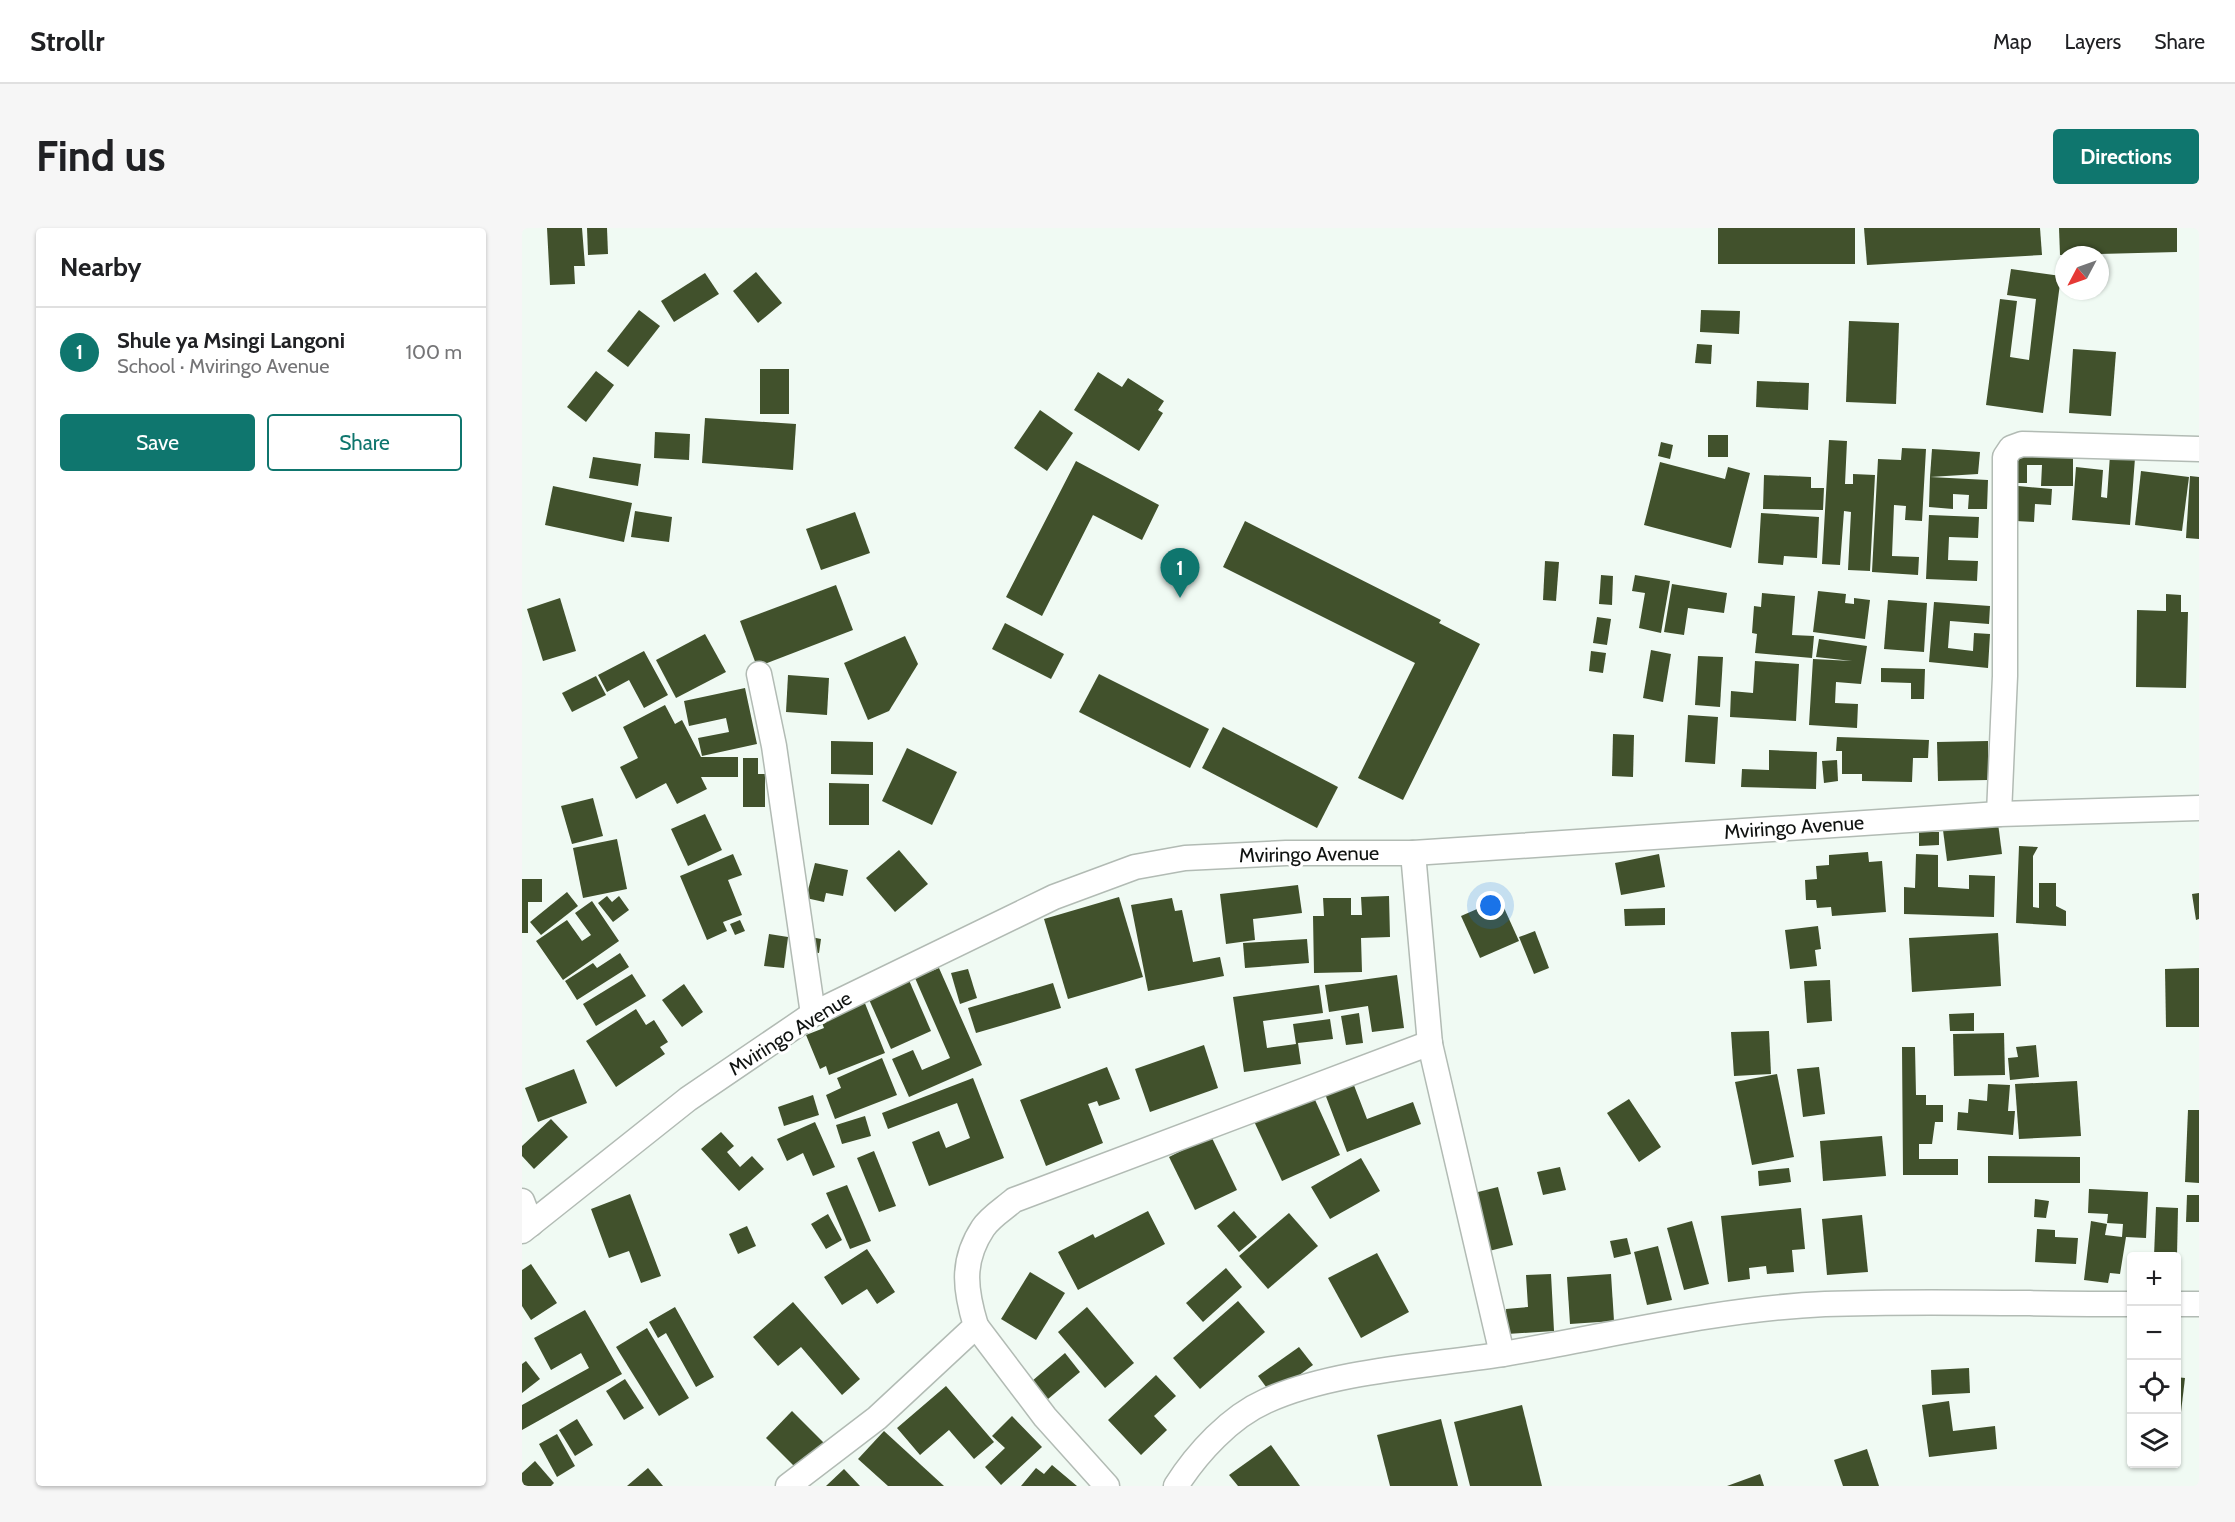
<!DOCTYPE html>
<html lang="en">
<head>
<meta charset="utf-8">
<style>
	:root { --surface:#fff; --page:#f6f6f6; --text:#202124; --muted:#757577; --line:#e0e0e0; --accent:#0f766e }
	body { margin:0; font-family:Cabin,sans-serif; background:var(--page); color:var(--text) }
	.controls { position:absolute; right:18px; bottom:18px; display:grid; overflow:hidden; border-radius:6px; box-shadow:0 2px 4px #0004 }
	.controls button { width:54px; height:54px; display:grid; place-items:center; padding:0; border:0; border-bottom:2px solid var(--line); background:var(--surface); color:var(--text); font:30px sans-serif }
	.compass { position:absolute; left:1533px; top:18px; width:54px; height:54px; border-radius:50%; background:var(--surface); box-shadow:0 2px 4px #0004; rotate:229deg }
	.you { position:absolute; left:969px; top:678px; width:21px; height:21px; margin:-15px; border:4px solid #fff; border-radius:50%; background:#1a73e8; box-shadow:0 0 0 9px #1a73e833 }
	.badge { display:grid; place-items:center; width:39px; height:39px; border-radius:50%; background:var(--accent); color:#fff; font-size:20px; font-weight:700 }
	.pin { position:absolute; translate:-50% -50px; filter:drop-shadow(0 2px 3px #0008) }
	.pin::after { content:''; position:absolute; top:32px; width:21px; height:18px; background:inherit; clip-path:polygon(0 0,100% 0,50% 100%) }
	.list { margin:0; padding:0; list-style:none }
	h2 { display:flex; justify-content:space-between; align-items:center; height:78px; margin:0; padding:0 24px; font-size:26px }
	h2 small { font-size:20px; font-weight:400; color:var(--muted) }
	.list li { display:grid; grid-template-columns:39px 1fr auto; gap:18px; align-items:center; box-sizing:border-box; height:90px; padding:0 24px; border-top:2px solid var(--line) }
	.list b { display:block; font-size:22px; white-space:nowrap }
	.list p { margin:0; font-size:20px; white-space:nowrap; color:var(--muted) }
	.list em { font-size:20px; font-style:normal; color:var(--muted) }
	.actions { display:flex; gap:12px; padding:18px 24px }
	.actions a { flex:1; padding:14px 0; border:2px solid var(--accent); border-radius:6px; text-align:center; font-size:21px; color:var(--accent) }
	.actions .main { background:var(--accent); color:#fff }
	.icon { flex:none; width:33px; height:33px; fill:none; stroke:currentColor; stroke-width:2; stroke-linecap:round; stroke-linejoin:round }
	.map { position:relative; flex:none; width:1677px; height:1258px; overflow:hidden; border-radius:6px }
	header { display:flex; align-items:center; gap:36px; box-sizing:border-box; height:84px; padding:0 30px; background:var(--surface); border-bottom:2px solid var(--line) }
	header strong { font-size:28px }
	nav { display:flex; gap:33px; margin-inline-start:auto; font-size:21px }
	.intro { display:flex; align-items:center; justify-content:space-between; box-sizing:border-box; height:144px; padding:0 36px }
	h1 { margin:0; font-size:42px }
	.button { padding:15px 27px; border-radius:6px; background:var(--accent); color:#fff; font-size:21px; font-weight:700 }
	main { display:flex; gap:36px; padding:0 36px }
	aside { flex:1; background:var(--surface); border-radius:6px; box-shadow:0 2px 4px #0004 }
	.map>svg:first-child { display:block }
</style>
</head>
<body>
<header>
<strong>Strollr</strong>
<nav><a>Map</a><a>Layers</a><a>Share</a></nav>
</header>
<div class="intro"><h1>Find us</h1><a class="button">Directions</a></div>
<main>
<aside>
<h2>Nearby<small></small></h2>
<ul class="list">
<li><span class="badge">1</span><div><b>Shule ya Msingi Langoni</b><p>School · Mviringo Avenue</p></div><em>100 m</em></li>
</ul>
<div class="actions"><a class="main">Save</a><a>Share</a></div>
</aside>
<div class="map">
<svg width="1677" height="1258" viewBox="0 0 1677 1258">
	<rect width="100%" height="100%" fill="#f0faf3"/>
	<g fill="#41512c">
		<polygon points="25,0 60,0 63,38 52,38 53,56 28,57"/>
		<polygon points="65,0 85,0 86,26 66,27"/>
		<rect x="1196" y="0" width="137" height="36"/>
		<polygon points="1342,0 1518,0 1520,27 1345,37"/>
		<polygon points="1537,0 1655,0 1655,24 1538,27"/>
		<polygon points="1489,41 1539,48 1521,185 1464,177 1478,71 1495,73 1488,129 1507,132 1514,71 1485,67"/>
		<polygon points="234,44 260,75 236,95 211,63"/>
		<polygon points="183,45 197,66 152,94 139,73"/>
		<polygon points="117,82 138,98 106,139 85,123"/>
		<polygon points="1179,82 1218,83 1217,106 1178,104"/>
		<polygon points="1327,93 1377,95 1374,176 1324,174"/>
		<polygon points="1175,116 1190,117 1189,136 1173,135"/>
		<polygon points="1551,121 1594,124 1589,188 1547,185"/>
		<rect x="238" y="141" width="29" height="45"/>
		<polygon points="74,143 92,157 64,194 45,179"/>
		<polygon points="576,144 600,159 606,150 642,173 636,182 641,185 617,223 552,182"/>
		<polygon points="1235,153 1287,155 1286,182 1234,179"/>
		<polygon points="518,182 551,205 525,243 492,220"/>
		<polygon points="183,190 274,196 271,242 180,235"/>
		<polygon points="133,204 168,206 167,232 132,230"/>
		<rect x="1186" y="207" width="20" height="22"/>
		<polygon points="1307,212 1325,213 1323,256 1331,256 1331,246 1353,247 1348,343 1326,342 1329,284 1322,283 1318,337 1300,336"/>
		<polygon points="1139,214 1151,217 1148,231 1136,228"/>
		<polygon points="1380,220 1404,221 1400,293 1383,292 1384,278 1372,277 1370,328 1397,329 1396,347 1350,344 1356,231 1379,232"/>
		<polygon points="1410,221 1458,224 1456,246 1408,249"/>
		<polygon points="1493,224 1551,225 1551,258 1519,258 1520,237 1505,237 1505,255 1493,255"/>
		<polygon points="1588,227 1613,230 1608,297 1550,292 1554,239 1581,242 1579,269 1585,270"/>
		<polygon points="71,229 119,236 116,258 67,250"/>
		<polygon points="554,233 637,277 620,312 571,287 520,388 484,369"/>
		<polygon points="1138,234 1203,251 1206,239 1228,245 1209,320 1122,297"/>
		<polygon points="1619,243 1667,249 1660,303 1613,297"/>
		<polygon points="1242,247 1289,249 1289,260 1302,260 1301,282 1241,281"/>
		<polygon points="1668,248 1677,249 1677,311 1664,310"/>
		<polygon points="1408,249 1466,252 1465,281 1446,281 1447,267 1431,266 1431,281 1407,279"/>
		<polygon points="31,258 110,275 102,314 23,297"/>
		<polygon points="1496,258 1530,261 1529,277 1513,276 1512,294 1494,293"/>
		<polygon points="113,283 150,289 147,314 109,309"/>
		<polygon points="333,284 348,325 299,342 284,301"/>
		<polygon points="1239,285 1297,289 1295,330 1262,328 1261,337 1236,335"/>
		<polygon points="1407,287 1457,289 1456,310 1427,309 1426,332 1456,333 1455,353 1404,351"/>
		<polygon points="723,293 919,392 917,395 958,416 881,572 836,550 893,435 701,339"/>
		<polygon points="1023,333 1037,334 1034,373 1021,372"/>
		<polygon points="1079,347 1091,348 1090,377 1077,376"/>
		<polygon points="1113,347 1148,353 1139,405 1117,400 1123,365 1110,363"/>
		<polygon points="1150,356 1205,365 1202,385 1166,380 1162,407 1142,404"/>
		<polygon points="314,357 331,402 235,439 218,393"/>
		<polygon points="1296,363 1324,366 1323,375 1332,376 1332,370 1348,372 1343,411 1291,404"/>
		<polygon points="1240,365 1273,368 1270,407 1292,408 1290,430 1233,425 1235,406 1230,405 1232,378 1239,379"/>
		<polygon points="1644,366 1659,367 1659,384 1666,384 1664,460 1614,459 1615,382 1644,383"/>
		<polygon points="38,370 54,423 21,433 5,381"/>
		<polygon points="1366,372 1405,375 1402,424 1362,421"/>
		<polygon points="1412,374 1468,378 1467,396 1428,393 1426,420 1451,423 1452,405 1468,406 1466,440 1407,434"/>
		<polygon points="1075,389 1089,391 1085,417 1071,415"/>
		<polygon points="483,395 542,426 529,451 470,421"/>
		<polygon points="183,406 204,444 154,470 134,432"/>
		<polygon points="383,408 396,436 367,483 346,492 322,435"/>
		<polygon points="1297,411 1345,418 1339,456 1314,454 1313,475 1336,476 1335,500 1287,497 1291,431 1330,433 1294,429"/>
		<polygon points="1129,422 1149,426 1141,474 1121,470"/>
		<polygon points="122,423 146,467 122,480 107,452 85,464 76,447"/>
		<polygon points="1069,423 1084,425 1081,445 1067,443"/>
		<polygon points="1176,428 1201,429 1198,479 1173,477"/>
		<polygon points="1233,433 1277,436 1274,493 1208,489 1209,463 1231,465"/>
		<polygon points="1359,440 1403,441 1402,471 1389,471 1389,455 1359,454"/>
		<polygon points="577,446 687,501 668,540 557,484"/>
		<polygon points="266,447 307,450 305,487 264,484"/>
		<polygon points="74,448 84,467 50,484 40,465"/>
		<polygon points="223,460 235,516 180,528 176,510 207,504 204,490 167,498 162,473"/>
		<polygon points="143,477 153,496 160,492 179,529 216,529 216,549 179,549 185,561 155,576 144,555 114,571 98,539 116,530 101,499"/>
		<polygon points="1166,487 1196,489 1193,536 1163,534"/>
		<polygon points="701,499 816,559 795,600 680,540"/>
		<polygon points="1091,506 1112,507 1111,549 1090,548"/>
		<polygon points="1315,509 1407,512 1406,530 1391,530 1390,554 1340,553 1340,546 1320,546 1320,523 1314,523"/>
		<polygon points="309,513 351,514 351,547 309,546"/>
		<polygon points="1466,513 1466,552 1416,553 1415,514"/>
		<polygon points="385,520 435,544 410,597 360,573"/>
		<polygon points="1247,522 1295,524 1294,561 1219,559 1220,541 1247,542"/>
		<polygon points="221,530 236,530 236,546 243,546 243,579 221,579"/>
		<polygon points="1315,532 1316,553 1302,555 1300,533"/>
		<polygon points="307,555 347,556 347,597 307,597"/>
		<polygon points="71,570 81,608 50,616 39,578"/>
		<polygon points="183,586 200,622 166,638 149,601"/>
		<polygon points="1476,595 1480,626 1425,633 1421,602"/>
		<polygon points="1397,604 1417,604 1417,617 1397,618"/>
		<polygon points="95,611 105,661 61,670 51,620"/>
		<polygon points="1497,618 1516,619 1511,628 1511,679 1517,680 1517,655 1534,655 1534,678 1544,683 1544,698 1494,695"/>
		<polygon points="377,622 406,656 373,684 344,650"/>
		<polygon points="1346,624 1347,634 1360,633 1364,684 1310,688 1309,679 1295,680 1294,672 1284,672 1283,652 1295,651 1294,638 1307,637 1307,627"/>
		<polygon points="211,626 220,647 206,652 220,687 201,694 205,703 185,712 158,648"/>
		<polygon points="1137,626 1143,659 1099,667 1093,635"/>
		<polygon points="1394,626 1416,627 1416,659 1447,661 1447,647 1473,648 1472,689 1382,686 1382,659 1393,660"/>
		<polygon points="293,635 326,642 321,668 304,665 302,674 284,670"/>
		<polygon points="0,651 20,651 20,674 6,674 6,705 0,705"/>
		<polygon points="776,657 780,685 731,691 733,712 704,716 698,666"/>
		<polygon points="45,664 56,678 19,707 8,694"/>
		<polygon points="1677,665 1677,691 1674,692 1670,666"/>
		<polygon points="85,668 90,674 97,668 107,682 91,694 76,675"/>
		<polygon points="867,668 868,709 839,710 840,744 792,745 791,688 802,688 801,670 829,670 829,687 840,687 839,669"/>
		<polygon points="597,669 621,749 546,771 522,691"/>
		<polygon points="650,670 653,683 660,682 671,734 698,729 702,748 626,763 609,677"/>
		<polygon points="978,671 997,713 958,730 939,688"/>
		<polygon points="70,673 97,713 41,752 14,713 45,692 60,713 69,707 53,685"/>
		<polygon points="1143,680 1143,697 1103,698 1102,681"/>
		<polygon points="218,692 223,703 213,707 208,696"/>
		<polygon points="1296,698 1299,721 1293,722 1295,738 1268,741 1263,702"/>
		<polygon points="1013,703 1027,740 1012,746 997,709"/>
		<polygon points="1476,705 1479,758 1390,764 1387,710"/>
		<polygon points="247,706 266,709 262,740 242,738"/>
		<polygon points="289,709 299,711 297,725 287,724"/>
		<polygon points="785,711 787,735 723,740 721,715"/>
		<polygon points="98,725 107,739 55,772 43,753 71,735 75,740"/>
		<polygon points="417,740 460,837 387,869 370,831 391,822 400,842 428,830 393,750"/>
		<polygon points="1677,740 1677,799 1644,799 1643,741"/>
		<polygon points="446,741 455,770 438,776 429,745"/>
		<polygon points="110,746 124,768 74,798 61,776"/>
		<polygon points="875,747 882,800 850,804 846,778 807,784 803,757"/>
		<polygon points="386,750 409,803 369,821 345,767"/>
		<polygon points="1308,752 1310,793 1285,795 1282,753"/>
		<polygon points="531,755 539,780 454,805 446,780"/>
		<polygon points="162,756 181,784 160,799 140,772"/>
		<polygon points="797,757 801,785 741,793 745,820 774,816 771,796 808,791 811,811 776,815 779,836 722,844 711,769"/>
		<polygon points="340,768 363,825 307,847 304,838 298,841 284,807 302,800 296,785"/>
		<polygon points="114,781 124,797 132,792 146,814 138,819 143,826 94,859 64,813"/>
		<polygon points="837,785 841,815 824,817 819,788"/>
		<polygon points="1452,785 1452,803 1428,803 1427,786"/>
		<polygon points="1247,803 1249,846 1212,848 1209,804"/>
		<polygon points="1482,805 1483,847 1432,848 1431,806"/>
		<polygon points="682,817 696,860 628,884 613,841"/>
		<polygon points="1514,817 1517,849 1488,852 1486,830 1496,829 1494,819"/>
		<polygon points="1380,819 1393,819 1394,867 1404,867 1404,877 1421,877 1421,894 1413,894 1410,916 1397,916 1397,931 1436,931 1436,947 1381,947"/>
		<polygon points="360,830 375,867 313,891 304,867 319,860 315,850"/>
		<polygon points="585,839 598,871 577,878 575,873 566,876 581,915 524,938 498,872"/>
		<polygon points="1297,839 1303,886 1281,889 1275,841"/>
		<polygon points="52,841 65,875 16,894 3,860"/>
		<polygon points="1255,846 1272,929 1230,937 1213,854"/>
		<polygon points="828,847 845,891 891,874 899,896 825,924 800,858"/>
		<polygon points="451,850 482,930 407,958 390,914 417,903 424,920 448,910 435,875 366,901 360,885"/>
		<polygon points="1555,853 1559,908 1497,911 1493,856"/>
		<polygon points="1466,856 1488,857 1486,883 1493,883 1491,907 1435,902 1436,884 1446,885 1447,871 1465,873"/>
		<polygon points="789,863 818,927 760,953 730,889"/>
		<polygon points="291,867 297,887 262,898 256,879"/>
		<polygon points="1107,871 1139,919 1117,934 1085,885"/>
		<polygon points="1666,882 1677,882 1677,955 1663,954"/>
		<polygon points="343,888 349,908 320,916 314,897"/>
		<polygon points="29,891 46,909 12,941 0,928 0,918"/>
		<polygon points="293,894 313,939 291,948 281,925 265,933 255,911"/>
		<polygon points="199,904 212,918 205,924 218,939 230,928 242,941 217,963 179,921"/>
		<polygon points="689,908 715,962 673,982 647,929"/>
		<polygon points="1360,908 1364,948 1301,953 1298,913"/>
		<polygon points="352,923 374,978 357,984 335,930"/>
		<polygon points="1466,928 1558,929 1558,955 1466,955"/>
		<polygon points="839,930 858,963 808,991 789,959"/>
		<polygon points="1038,939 1044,962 1021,967 1015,944"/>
		<polygon points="1267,940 1269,954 1237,958 1236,943"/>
		<polygon points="325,957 349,1013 328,1021 304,965"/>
		<polygon points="976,959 991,1017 967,1023 952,965"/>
		<polygon points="1567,961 1626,964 1624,1010 1604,1009 1598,1046 1588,1045 1586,1055 1562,1052 1569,993 1585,996 1583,1007 1600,1009 1601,996 1585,995 1586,986 1566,985"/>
		<polygon points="108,966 139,1048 119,1055 107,1023 87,1030 69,981"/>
		<polygon points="1665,967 1677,967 1677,994 1664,994"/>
		<polygon points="1513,971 1527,973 1524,990 1512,989"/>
		<polygon points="1634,979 1656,980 1655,1028 1632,1028"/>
		<polygon points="1279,980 1283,1021 1270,1022 1272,1044 1245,1046 1244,1038 1227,1040 1228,1051 1206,1054 1199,988"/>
		<polygon points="626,983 643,1016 556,1062 536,1024 571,1006 573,1010"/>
		<polygon points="712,983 735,1009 717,1024 695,998"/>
		<polygon points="767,985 796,1018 746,1061 717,1028"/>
		<polygon points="306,986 320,1012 304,1021 289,996"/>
		<polygon points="1340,987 1346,1044 1305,1047 1300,991"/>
		<polygon points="1170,993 1187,1056 1162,1062 1145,1000"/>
		<polygon points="225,998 234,1018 216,1026 207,1006"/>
		<polygon points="1515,1001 1533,1002 1533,1009 1556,1010 1554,1036 1513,1034"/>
		<polygon points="1105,1010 1109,1026 1092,1030 1088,1013"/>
		<polygon points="1136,1018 1150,1072 1125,1077 1112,1024"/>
		<polygon points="345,1021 373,1064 355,1076 345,1061 320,1077 302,1049"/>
		<polygon points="855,1025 887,1084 839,1110 806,1050"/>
		<polygon points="9,1036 35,1075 9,1092 0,1078 0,1042"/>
		<polygon points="704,1040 720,1059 681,1094 664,1075"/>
		<polygon points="508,1044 543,1065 514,1112 479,1091"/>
		<polygon points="1029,1046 1032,1103 985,1106 984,1081 1006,1079 1004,1047"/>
		<polygon points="1089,1046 1092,1093 1048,1096 1045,1049"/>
		<polygon points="716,1073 743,1104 678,1161 651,1130"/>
		<polygon points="271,1074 338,1151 320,1167 279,1119 256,1138 231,1109"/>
		<polygon points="153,1079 192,1149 174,1159 144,1105 136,1110 127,1094"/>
		<polygon points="565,1079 612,1135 583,1160 536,1104"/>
		<polygon points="63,1082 100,1146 0,1202 0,1177 67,1140 59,1125 29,1142 12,1110"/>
		<polygon points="125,1100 167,1170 137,1188 94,1119"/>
		<polygon points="777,1119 791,1137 750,1167 736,1148"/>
		<polygon points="543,1125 558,1144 526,1171 510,1153"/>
		<polygon points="4,1133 18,1151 0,1165 0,1136"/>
		<polygon points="1447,1140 1448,1165 1410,1167 1409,1142"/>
		<polygon points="634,1147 654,1168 632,1188 645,1202 619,1227 586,1192"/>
		<polygon points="1654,1149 1663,1150 1657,1201 1654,1201"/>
		<polygon points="103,1151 122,1180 102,1192 84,1163"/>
		<polygon points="424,1158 472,1214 452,1231 427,1202 398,1227 375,1200"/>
		<polygon points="1427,1173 1431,1203 1473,1198 1475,1221 1407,1229 1400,1177"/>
		<polygon points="1000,1177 1020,1258 948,1258 932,1194"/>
		<polygon points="270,1183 304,1217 278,1244 244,1210"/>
		<polygon points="490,1188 520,1219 479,1257 463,1239 483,1220 470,1208"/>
		<polygon points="55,1191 71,1217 53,1228 37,1202"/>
		<polygon points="919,1191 936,1258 868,1258 855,1207"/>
		<polygon points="362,1203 422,1258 366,1258 336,1231"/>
		<polygon points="35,1206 53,1238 35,1249 17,1216"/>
		<polygon points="749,1217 778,1258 716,1258 707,1247"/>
		<polygon points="1345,1221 1357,1258 1321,1258 1312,1232"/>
		<polygon points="13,1233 32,1255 29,1258 0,1258 0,1245"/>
		<polygon points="530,1237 555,1258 499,1258 514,1240 522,1246"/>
		<polygon points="126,1240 141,1258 105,1258"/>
		<polygon points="322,1241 338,1258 304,1258"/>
		<polygon points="1238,1246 1242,1258 1205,1258"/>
	</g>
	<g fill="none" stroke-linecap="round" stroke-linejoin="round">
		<g stroke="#b2bbb4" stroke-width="27">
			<g id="minor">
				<polyline points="237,446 252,518 291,786"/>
				<polyline points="1477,586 1483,448 1483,229 1489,220 1500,216 1677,221"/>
				<polyline points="891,625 908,816 980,1126"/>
				<polyline points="0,973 9,996"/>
				<polyline points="0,1003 166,871 291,786 532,669 613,639 663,630 764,625 891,625 1477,586 1677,580"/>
				<polyline points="1654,1076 1677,1076"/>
				<polyline points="454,1098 523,1189 585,1258"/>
				<path d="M 266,1258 L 355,1190 L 454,1098 C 443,1062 439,1033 461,1000 C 468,989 483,980 492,972 L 908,815"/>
				<path d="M 654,1258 C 675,1225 708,1189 744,1173 C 810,1143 903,1138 975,1127 C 1084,1109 1192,1081 1303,1076 C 1405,1072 1508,1076 1610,1076"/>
			</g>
		</g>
		<use href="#minor" stroke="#fff" stroke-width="24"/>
	</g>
	<g text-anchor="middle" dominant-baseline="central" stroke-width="6" stroke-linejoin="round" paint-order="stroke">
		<g font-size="20" fill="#0f1210" stroke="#fff">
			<text transform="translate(1272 599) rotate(-4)">Mviringo Avenue</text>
			<text transform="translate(787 626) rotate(-1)">Mviringo Avenue</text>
			<text transform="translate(268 805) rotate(-32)">Mviringo Avenue</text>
		</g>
	</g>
</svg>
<div class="controls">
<button>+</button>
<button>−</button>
<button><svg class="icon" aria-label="locate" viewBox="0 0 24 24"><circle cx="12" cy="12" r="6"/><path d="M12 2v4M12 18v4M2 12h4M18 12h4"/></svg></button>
<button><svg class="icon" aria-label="layers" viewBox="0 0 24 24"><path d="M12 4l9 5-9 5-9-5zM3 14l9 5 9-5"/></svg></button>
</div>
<svg class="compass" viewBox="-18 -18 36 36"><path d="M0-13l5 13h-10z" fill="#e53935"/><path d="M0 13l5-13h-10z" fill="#757577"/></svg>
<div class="you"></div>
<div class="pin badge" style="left:658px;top:370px">1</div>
</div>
</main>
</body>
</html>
